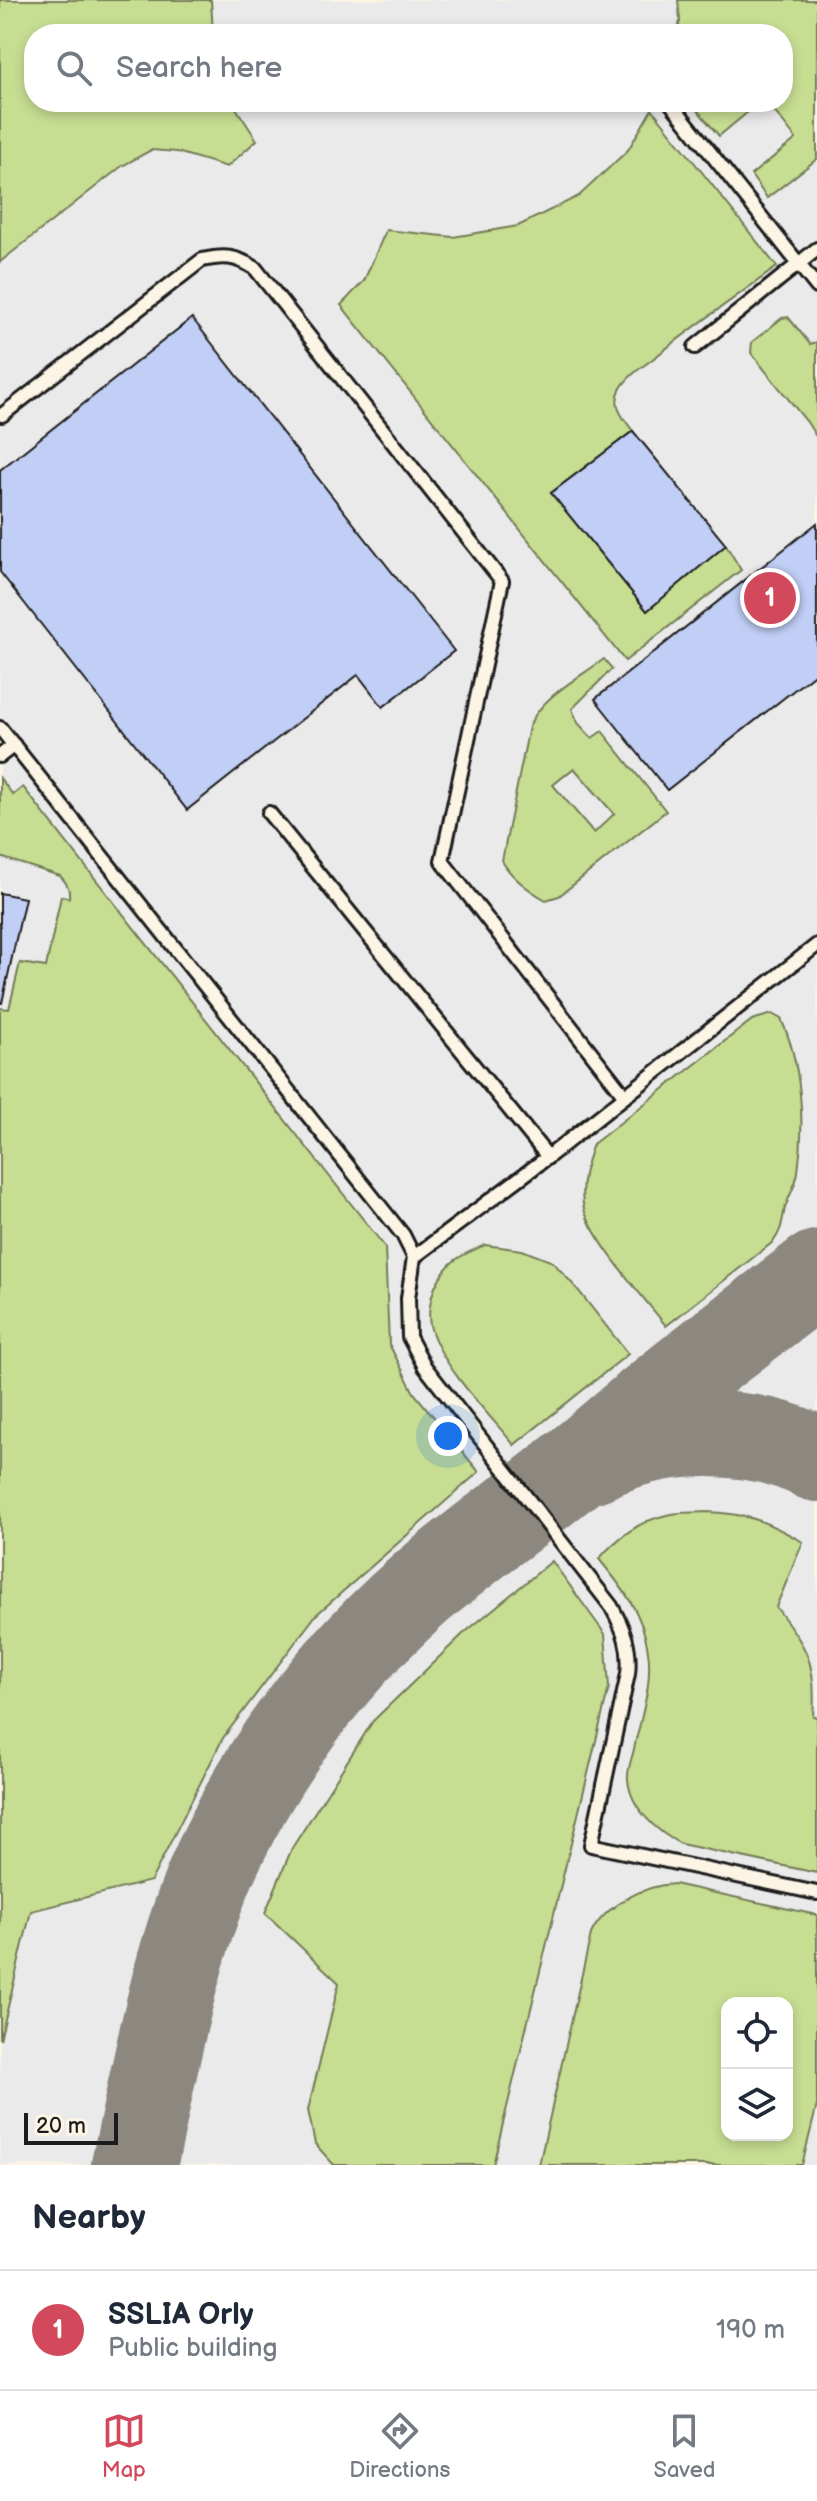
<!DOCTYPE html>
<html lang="en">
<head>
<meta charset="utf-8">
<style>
	:root { --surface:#fff; --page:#f6f6f7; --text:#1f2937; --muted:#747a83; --line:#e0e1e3; --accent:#d1495b }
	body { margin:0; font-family:"Balsamiq Sans",sans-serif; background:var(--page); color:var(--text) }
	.controls { position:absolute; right:24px; bottom:24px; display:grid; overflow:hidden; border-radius:16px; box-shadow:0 4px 12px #0003 }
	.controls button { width:72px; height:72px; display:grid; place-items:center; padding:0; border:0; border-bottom:2px solid var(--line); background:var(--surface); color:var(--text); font:40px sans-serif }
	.scale { position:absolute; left:24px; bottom:20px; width:94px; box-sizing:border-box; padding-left:8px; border:4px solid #1c1c1c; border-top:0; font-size:22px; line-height:28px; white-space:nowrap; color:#1c1c1c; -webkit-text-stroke:6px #fcf5e5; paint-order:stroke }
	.you { position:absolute; left:448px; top:1436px; width:28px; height:28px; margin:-20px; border:6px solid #fff; border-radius:50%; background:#1a73e8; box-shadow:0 0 0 12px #1a73e833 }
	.badge { display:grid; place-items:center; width:52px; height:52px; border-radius:50%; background:var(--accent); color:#fff; font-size:26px; font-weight:700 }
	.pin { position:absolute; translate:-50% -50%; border:4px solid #fff; box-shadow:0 2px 8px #0006 }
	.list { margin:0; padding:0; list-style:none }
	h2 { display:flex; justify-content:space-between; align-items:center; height:104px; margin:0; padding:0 32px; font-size:34px }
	h2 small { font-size:26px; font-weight:400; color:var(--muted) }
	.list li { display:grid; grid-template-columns:52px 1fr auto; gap:24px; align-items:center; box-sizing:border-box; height:120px; padding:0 32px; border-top:2px solid var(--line) }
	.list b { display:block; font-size:30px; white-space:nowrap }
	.list p { margin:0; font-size:26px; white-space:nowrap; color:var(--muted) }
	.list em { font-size:26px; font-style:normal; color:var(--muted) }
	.icon { flex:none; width:44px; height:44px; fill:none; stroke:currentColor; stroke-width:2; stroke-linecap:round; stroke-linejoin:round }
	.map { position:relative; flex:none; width:817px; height:2165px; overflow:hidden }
	.search { position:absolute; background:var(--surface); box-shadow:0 4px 12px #0003; left:24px; right:24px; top:24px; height:88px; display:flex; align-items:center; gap:20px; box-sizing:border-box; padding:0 28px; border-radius:32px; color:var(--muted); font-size:30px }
	.sheet { height:224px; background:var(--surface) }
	nav { display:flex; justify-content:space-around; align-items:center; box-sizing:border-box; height:112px; border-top:2px solid var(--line); background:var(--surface); font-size:22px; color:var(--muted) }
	nav a { display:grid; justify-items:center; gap:4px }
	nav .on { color:var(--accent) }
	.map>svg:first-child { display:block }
</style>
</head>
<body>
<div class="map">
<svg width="817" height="2165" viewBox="0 0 817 2165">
	<rect width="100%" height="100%" fill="#fcf5e5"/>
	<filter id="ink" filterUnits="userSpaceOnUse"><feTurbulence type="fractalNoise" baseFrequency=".0125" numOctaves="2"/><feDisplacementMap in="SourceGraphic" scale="16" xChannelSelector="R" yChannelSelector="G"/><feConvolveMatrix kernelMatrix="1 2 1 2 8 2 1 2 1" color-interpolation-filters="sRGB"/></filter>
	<g filter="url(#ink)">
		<path fill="#eaeaea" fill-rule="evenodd" d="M 0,0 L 817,0 L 817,2165 L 0,2165 ZM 34,34 L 783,34 L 783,102 L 34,102 ZM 727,2003 L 787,2003 L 787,2135 L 727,2135 Z"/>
		<g fill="#c7dd92" stroke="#727c57" stroke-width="2" fill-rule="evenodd">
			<polygon points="0,0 211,0 213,34 34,34 34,102 232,102 257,140 227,167 177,152 151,150 122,166 0,262"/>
			<polygon points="678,0 817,0 817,159 767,198 751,175 796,139 767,102 783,102 783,34 677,34 680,21"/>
			<polygon points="691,102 760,102 719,136"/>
			<path d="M 652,109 L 777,267 C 738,295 700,322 663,351 C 650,362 630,373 621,388 C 611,405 623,418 633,431 L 551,493 L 644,607 L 726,545 L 741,570 L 625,661 L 341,305 L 364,281 L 386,230 L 453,237 L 518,226 L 579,196 L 628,150 Z"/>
			<polygon points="788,317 810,344 817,342 817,438 807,422 751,353 752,342 782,318"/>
			<path d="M 604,659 L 612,669 L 572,709 L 578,723 L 592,738 L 602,731 L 666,811 L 559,896 L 546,900 C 530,891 511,877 502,861 L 529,727 C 540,697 579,678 604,659 ZM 574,768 L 614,814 L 594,833 L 553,785 Z"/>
			<path d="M 0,778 L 13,795 L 23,787 L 385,1247 L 389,1344 L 414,1393 L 479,1472 L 316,1615 L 223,1738 L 151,1881 L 31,1911 L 0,2040 L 0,1008 L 9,1009 L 20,963 L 46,967 L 61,896 L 69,898 C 70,888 67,883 60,876 L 0,857 Z"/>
			<path d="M 772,1014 L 781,1019 C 802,1064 805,1123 798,1172 C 796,1185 789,1196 785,1208 C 782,1221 782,1231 773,1242 L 666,1326 C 645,1299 587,1234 583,1204 C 580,1182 586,1164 593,1144 L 752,1020 Z"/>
			<path d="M 485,1245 L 522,1250 L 553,1262 L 578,1290 L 628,1354 L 514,1445 C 488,1413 443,1368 431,1329 C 427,1317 430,1299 435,1287 C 447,1261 459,1256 485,1245 Z"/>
			<path d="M 705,1512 C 747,1513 766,1521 803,1542 L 776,1607 C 807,1648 817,1662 813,1716 L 817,1717 L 817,1873 L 681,1844 C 657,1832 630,1808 628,1779 C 627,1770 632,1758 634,1749 C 641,1717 653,1683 648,1651 C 643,1613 622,1587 599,1559 C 616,1539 640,1520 667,1515 C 679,1512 693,1513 705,1512 Z"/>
			<polygon points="552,1561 605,1634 609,1687 493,2165 334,2165 315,2144 308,2110 339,1983 265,1913 292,1848 373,1721 463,1634"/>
			<path d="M 674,1884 L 817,1915 L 817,2105 L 802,2165 L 539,2165 L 591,1934 C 604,1906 644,1885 674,1884 ZM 727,2003 L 787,2003 L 787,2135 L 727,2135 Z"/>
		</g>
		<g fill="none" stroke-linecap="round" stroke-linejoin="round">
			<g stroke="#8c8880" stroke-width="86">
				<path d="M 592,1460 C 660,1427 749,1424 817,1459"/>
				<path d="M 134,2165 C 158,2058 175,1946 223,1846 C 271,1747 338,1661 420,1589 C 467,1548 519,1512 567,1473 C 603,1444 637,1413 674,1384 C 721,1346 769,1310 817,1273"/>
			</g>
		</g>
		<g fill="#c1cff6" stroke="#1c1c1c" stroke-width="2">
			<polygon points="192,318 454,651 383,707 358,675 187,810 0,572 0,470"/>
			<polygon points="633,431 726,545 647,611 551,493"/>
			<polygon points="817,523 817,672 667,790 595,699"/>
			<polygon points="0,893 25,898 2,1003 0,1002"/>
		</g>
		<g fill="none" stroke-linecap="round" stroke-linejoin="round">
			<g stroke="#1c1c1c" stroke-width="18">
				<g id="lane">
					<polyline points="670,102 817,287"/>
					<polyline points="695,347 817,249"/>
					<path d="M 2,415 L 202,260 C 225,255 235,256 255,268 L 502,581 L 442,861 L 625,1096"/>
					<path d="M 0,728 L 403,1235 L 414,1257 L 408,1298 L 409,1337 L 425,1367 L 611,1606 C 624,1629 631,1648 628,1674 L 591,1845 L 817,1893"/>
					<polyline points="0,756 14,745"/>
					<polyline points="269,813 548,1157"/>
					<polyline points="414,1257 548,1157 817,945"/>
				</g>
			</g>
			<use href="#lane" stroke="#fcf5e5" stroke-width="12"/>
		</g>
	</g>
</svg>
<div class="controls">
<button><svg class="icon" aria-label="locate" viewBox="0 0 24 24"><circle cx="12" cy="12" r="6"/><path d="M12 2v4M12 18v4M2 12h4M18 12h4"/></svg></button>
<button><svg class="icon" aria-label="layers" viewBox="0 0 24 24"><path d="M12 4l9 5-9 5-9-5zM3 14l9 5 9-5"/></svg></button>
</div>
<div class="scale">20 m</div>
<div class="you"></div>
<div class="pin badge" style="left:770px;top:598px">1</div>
<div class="search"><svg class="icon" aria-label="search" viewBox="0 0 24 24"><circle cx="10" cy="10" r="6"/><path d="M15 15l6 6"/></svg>Search here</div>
</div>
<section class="sheet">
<h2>Nearby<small></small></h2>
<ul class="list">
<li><span class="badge">1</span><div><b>SSLIA Orly</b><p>Public building</p></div><em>190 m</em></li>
</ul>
</section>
<nav>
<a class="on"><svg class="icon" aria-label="map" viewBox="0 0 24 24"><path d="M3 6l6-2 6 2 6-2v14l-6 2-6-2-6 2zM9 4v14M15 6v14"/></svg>Map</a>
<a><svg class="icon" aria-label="directions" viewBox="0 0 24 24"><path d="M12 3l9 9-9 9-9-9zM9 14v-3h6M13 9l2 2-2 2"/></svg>Directions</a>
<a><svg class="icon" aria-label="saved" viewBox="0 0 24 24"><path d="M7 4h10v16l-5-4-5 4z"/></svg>Saved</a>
</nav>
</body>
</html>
